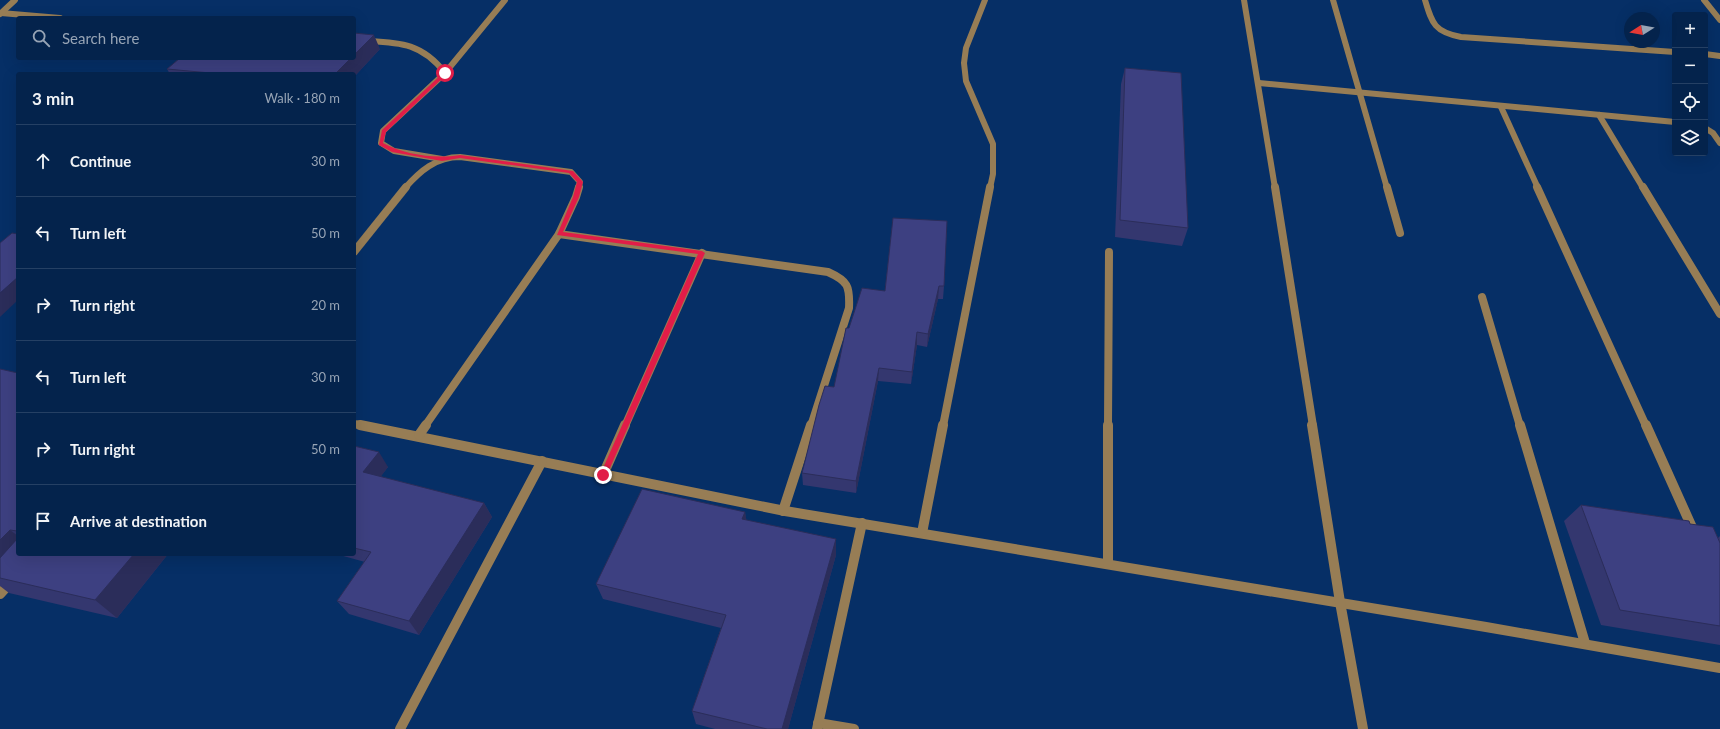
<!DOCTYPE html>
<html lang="en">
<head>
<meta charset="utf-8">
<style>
	:root { --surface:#04234c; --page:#0d2b53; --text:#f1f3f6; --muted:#97a4b5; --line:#254064 }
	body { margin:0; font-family:Lato,sans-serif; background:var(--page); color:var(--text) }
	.controls { position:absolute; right:12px; top:12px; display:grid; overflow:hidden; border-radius:4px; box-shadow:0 4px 16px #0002 }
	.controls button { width:36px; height:36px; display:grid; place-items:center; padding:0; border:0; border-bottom:1px solid var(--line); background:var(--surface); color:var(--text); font:20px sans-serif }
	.compass { position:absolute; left:1624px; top:12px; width:36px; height:36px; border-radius:50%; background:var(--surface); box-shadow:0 4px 16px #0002; rotate:259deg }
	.stop { position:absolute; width:12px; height:12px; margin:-9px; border:3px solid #e11d48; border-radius:50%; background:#fff }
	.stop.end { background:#e11d48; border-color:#fff; box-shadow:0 1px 4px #0008 }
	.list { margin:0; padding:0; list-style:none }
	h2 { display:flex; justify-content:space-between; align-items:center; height:52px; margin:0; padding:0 16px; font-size:17px }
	h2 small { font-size:13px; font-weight:400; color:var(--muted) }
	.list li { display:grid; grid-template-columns:26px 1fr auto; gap:12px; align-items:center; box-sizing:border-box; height:72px; padding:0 16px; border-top:1px solid var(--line) }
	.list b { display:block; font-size:15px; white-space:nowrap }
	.list em { font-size:13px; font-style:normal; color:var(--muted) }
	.icon { flex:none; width:22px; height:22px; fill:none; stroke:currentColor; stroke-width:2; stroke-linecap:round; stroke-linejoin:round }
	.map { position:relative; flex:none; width:1720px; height:729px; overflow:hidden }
	.search { position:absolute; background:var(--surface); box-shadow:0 4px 16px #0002; left:16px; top:16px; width:340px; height:44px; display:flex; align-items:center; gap:10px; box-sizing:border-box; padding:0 14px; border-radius:4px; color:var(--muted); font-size:15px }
	.panel { position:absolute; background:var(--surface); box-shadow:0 4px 16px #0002; left:16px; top:72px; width:340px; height:484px; border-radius:4px }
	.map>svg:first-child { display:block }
</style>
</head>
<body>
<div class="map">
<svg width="1720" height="729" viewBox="0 0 1720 729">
	<rect width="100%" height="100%" fill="#062f66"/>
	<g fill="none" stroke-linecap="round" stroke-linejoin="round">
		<g stroke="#977d55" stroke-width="6">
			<polyline points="1,13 60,18"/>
			<path d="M 354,40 C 393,43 419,39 445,73"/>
			<polyline points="442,159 394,151 381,143 383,131 445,73 505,0"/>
		</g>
		<g stroke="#977d55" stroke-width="6">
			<polyline points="985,0 966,48 964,63 966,81 993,144 993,174 990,188"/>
			<polyline points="1244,0 1275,188"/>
			<polyline points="1333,0 1387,188"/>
			<path d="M 1425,0 C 1432,24 1435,32 1461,37 L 1675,52"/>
			<polyline points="1704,0 1720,20"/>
			<polyline points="0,14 15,0"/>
			<polyline points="1705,54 1720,56"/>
			<polyline points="1259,83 1675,122"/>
			<polyline points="1501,107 1538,188"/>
			<polyline points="1599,115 1643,188"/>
			<polyline points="1705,128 1713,133 1720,143"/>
			<path d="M 405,188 C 420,171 436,157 460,157 L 571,172 L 580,182 L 578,188"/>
		</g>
		<g stroke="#977d55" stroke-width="8">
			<polyline points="1275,187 1313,426"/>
			<polyline points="1387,187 1400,233"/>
			<polyline points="1537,187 1646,426"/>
			<polyline points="1643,187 1720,314"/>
			<path d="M 559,234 L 828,272 C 848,281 850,286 849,308 L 811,426"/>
			<polyline points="354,252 406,187"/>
			<polyline points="1482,297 1520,426"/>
			<polyline points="354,424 366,426"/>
			<polyline points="425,426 559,234 576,197 579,187"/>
			<polyline points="625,426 702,253"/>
			<polyline points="943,426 990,187"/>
			<polyline points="1108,426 1109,252"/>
		</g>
		<g stroke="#977d55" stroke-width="10">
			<polyline points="360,425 785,511 1486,627 1720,668"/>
			<polyline points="1312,425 1340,602 1363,729"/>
			<polyline points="1520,425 1585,643"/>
			<polyline points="1646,425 1695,534"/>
			<polyline points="419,435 426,425"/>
			<polyline points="603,475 625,425"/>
			<polyline points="783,511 811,425"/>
			<polyline points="922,533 943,425"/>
			<polyline points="1108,564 1108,425"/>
			<polyline points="0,594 11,582"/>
			<polyline points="818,723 854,729"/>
			<polyline points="400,729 542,461"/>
			<polyline points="817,729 862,523"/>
		</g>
	</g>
	<g fill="#34376f">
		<polygon points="380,49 354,77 354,74 170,74 167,69"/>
		<polygon points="1125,68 1188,228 1182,246 1115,237 1121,84"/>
		<polygon points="893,218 944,286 943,299 938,299 927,347 917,345 911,384 878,381 856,493 803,485 802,473 834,387 885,291"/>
		<polygon points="0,369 168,554 117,618 9,593 0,586"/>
		<polygon points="354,446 388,467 380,477 484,503 492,517 419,635 349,614 337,601 365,562 336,554 354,554"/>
		<polygon points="1581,505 1690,524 1718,538 1720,536 1720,645 1601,625 1564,521"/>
		<polygon points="745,512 746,520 836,555 788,729 715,729 696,724 692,711 721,628 603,599 596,584"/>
	</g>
	<g fill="#2b2d5a">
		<polygon points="374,35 380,49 354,77 354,74 335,74 351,58 354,58 354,55"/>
		<polygon points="18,277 18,300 0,317 0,293"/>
		<polygon points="939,286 938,299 927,347 928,334"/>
		<polygon points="917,332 917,345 911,384 912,372"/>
		<polygon points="879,368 878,381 856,493 856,481"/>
		<polygon points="379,452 388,467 373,487 363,472"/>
		<polygon points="484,503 492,517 419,635 409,621"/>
		<polygon points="745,512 748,528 742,519"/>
		<polygon points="10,530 18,536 0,578 0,540"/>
		<polygon points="836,539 836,555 788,729 782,729"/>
		<polygon points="134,554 168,554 117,618 95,600"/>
	</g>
	<g fill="#3d4081" stroke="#2b2d5a">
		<polygon points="354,33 374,35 354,55"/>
		<polygon points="180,58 351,58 335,74 221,74 167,69"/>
		<polygon points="1125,68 1181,73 1188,228 1120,220"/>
		<polygon points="893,218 947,221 944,286 939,286 928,334 917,332 912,372 879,368 856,481 802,473 819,405 825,386 834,387 846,328 849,328 862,288 885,291"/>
		<polygon points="12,233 18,234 18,277 0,293 0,243"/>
		<polygon points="0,369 18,373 18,535 17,531 10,530 0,540"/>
		<polygon points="354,446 379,452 363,472 484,503 409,621 337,601 371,552 354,548"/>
		<polygon points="642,489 745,512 742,519 836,539 782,729 767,729 692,711 726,615 596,584"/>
		<polygon points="1581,505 1689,521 1690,524 1713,527 1720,543 1720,626 1620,610"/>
		<polygon points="18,537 18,554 134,554 95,600 0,578 0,558 17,539"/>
	</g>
	<path fill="#e11d48" d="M 444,72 L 448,73 L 386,132 L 383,143 C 406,155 435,159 460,155 L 573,171 L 583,182 L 579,197 L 563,232 L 702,251 L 705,253 L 606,477 L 601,477 L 600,475 L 698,254 L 557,235 L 573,197 L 577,182 L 569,173 L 460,158 L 442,161 L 392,152 L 379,145 L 382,130 Z"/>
</svg>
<div class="controls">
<button>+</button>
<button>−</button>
<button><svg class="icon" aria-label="locate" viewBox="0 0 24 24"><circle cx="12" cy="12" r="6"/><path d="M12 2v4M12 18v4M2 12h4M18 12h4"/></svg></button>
<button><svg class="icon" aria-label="layers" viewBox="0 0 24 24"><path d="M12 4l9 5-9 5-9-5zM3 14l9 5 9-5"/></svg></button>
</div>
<svg class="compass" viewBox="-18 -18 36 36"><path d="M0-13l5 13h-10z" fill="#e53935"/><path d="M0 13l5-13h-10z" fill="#97a4b5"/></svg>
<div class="stop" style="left:445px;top:73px"></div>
<div class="stop end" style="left:603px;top:475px"></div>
<div class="search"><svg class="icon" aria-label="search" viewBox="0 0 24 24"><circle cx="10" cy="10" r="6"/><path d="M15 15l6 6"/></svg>Search here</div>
<section class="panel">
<h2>3 min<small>Walk · 180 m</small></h2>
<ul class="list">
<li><svg class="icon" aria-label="ahead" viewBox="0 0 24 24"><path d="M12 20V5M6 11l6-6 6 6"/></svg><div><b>Continue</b></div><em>30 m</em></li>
<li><svg class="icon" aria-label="left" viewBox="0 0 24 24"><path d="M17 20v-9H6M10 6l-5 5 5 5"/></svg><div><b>Turn left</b></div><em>50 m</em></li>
<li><svg class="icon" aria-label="right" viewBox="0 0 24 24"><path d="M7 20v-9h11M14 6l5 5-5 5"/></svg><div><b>Turn right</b></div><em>20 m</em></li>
<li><svg class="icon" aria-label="left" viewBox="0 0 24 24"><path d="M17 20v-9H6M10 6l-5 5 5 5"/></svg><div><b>Turn left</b></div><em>30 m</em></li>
<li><svg class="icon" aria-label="right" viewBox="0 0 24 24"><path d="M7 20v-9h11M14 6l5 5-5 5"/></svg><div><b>Turn right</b></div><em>50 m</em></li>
<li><svg class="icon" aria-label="arrive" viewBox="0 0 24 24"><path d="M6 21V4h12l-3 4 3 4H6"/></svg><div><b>Arrive at destination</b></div></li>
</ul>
</section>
</div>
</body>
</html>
